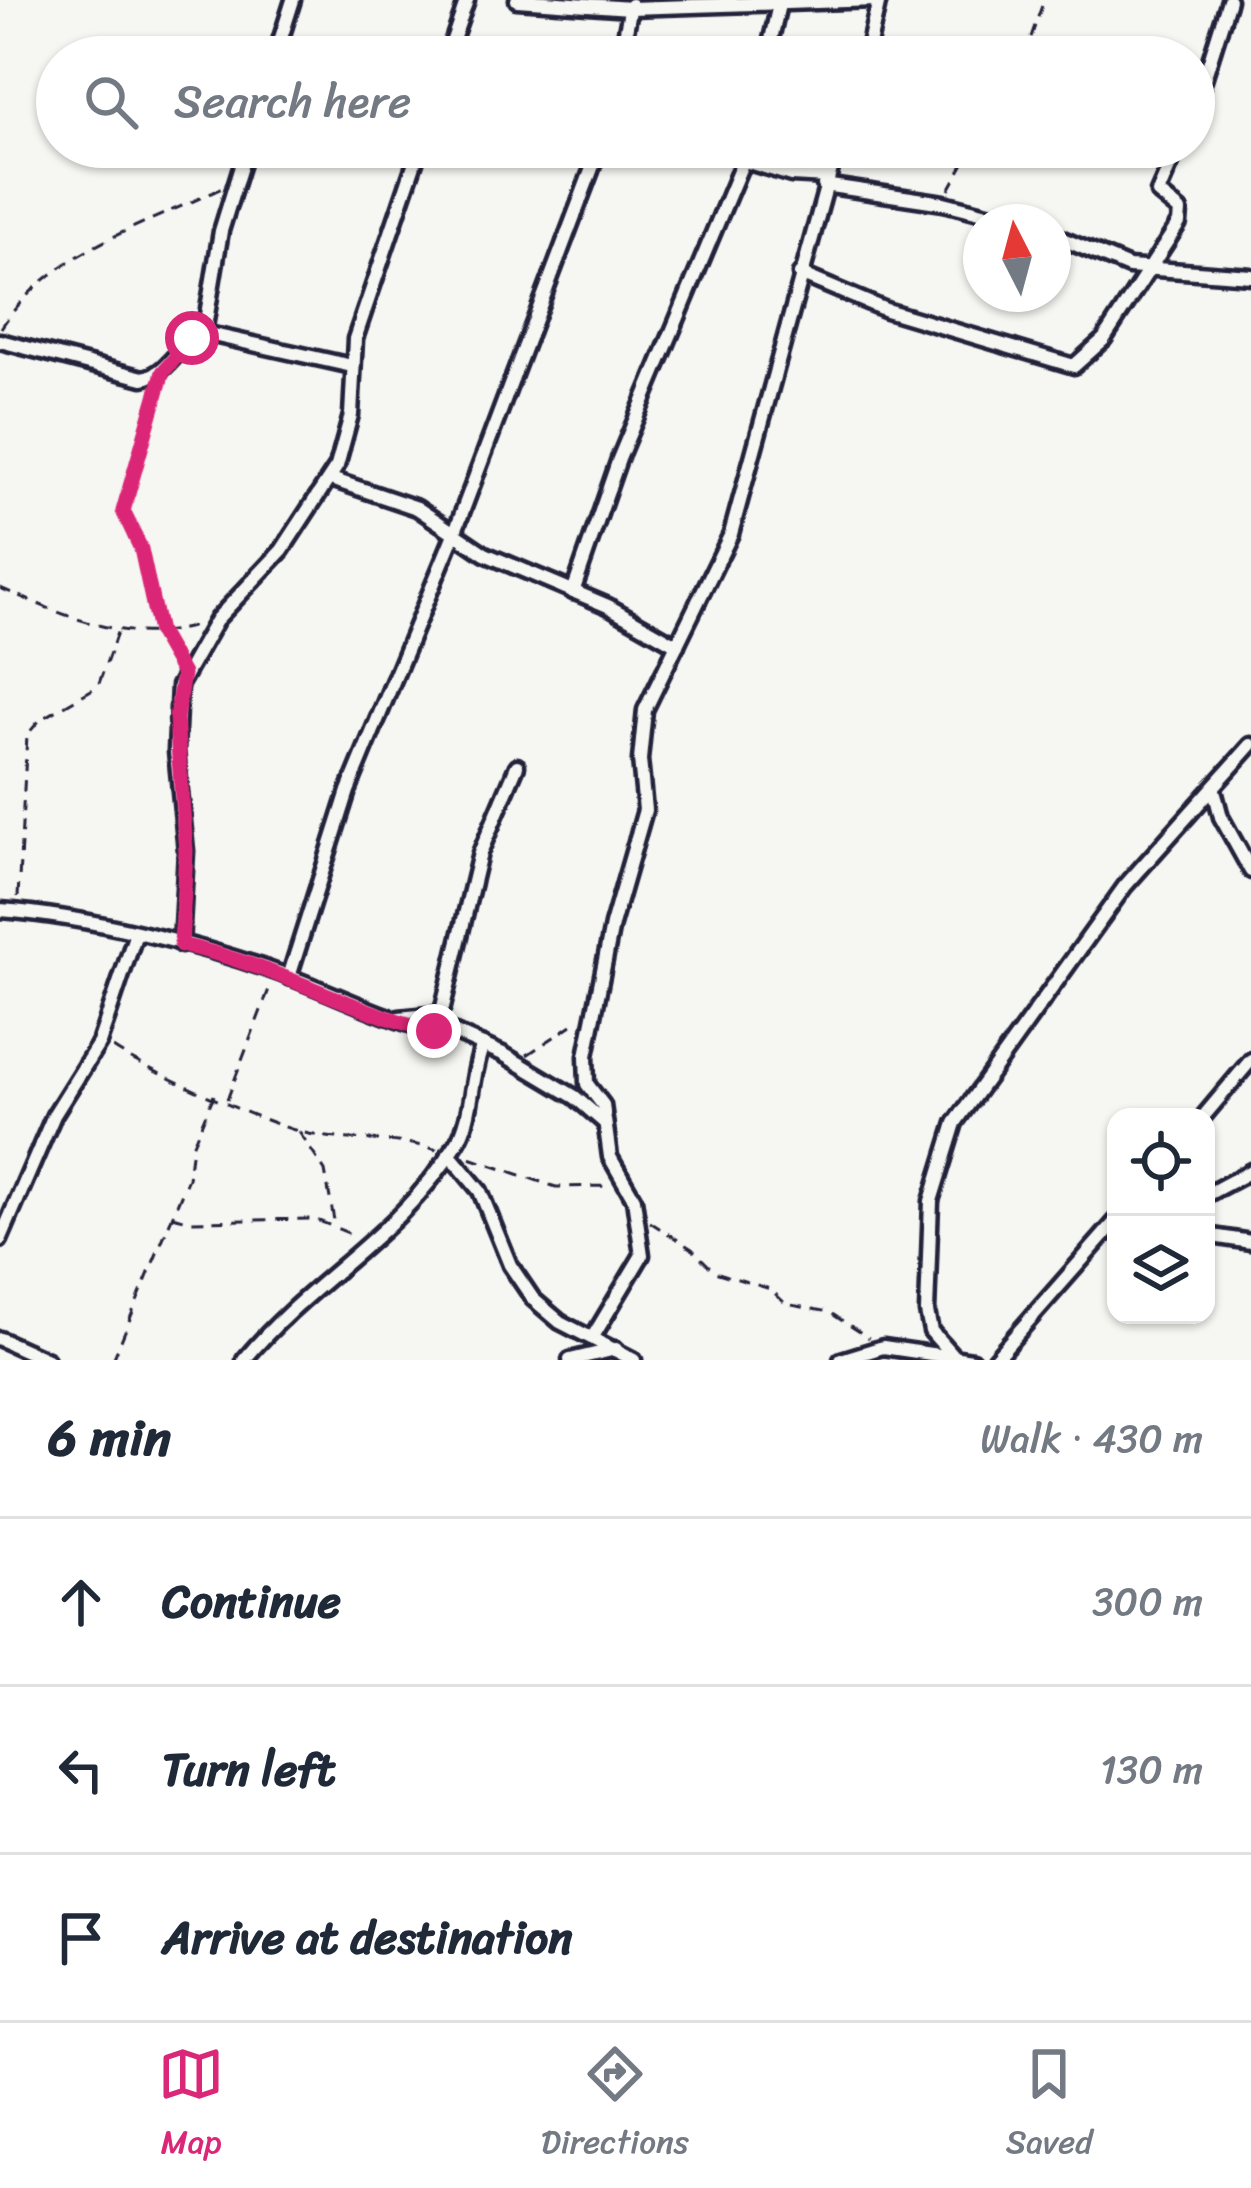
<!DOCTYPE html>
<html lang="en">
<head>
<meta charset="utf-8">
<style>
	:root { --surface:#fff; --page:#f2f2f3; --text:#1f2937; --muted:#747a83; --line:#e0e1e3; --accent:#db2777 }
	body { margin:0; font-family:Sriracha,sans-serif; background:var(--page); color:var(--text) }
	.controls { position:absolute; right:36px; bottom:36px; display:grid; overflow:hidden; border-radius:24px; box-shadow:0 3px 9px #0004 }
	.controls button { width:108px; height:108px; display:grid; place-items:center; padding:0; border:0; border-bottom:3px solid var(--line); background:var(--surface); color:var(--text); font:60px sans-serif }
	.compass { position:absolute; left:963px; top:204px; width:108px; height:108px; border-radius:50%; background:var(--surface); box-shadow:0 3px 9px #0004; rotate:354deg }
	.stop { position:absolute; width:36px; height:36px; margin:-27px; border:9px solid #db2777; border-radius:50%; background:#fff }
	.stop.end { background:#db2777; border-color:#fff; box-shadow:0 3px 12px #0008 }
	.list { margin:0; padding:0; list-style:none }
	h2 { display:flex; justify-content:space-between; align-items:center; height:156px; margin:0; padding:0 48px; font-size:51px }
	h2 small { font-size:39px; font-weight:400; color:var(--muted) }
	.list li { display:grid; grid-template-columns:78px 1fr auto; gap:36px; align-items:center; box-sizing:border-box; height:168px; padding:0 48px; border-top:3px solid var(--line) }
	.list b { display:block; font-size:45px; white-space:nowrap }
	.list em { font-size:39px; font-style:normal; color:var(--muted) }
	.icon { flex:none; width:66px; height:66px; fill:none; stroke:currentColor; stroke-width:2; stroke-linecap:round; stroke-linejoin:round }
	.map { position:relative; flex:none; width:1251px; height:1360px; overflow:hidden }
	.search { position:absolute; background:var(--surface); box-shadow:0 3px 9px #0004; left:36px; right:36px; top:36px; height:132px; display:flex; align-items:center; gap:30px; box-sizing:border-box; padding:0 42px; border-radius:66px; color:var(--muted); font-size:45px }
	.sheet { height:660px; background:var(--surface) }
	nav { display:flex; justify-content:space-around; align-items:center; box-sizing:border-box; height:168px; border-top:3px solid var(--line); background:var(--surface); font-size:33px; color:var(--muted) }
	nav a { display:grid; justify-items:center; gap:6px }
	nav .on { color:var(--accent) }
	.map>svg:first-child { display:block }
</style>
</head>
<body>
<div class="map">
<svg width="1251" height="1360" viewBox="0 0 1251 1360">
	<rect width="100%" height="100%" fill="#f6f6f2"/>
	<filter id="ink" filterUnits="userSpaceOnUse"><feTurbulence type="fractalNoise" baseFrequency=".00833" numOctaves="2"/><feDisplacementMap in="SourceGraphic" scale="24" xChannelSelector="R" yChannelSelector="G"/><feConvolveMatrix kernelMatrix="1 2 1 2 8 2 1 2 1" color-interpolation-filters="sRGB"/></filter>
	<g filter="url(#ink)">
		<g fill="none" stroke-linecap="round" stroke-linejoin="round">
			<g stroke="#22223b" stroke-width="21">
				<g id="minor">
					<polyline points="517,0 630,8 876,0"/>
					<polyline points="275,57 293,0"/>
					<polyline points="447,57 467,0"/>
					<polyline points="621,57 631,5"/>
					<polyline points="767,57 780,0"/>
					<polyline points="866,57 879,0"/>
					<polyline points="1194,111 1229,0"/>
					<polyline points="745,161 791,175 827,177"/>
					<polyline points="824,185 944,203 1019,222"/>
					<polyline points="1053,235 1129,267 1251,276"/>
					<polyline points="800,274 886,310 1074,366 1104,339 1179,223 1180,211 1158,193 1178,147"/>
					<polyline points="204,333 221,231 247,147"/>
					<path d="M 0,341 L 143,378 C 171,373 177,343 204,333 L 352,366"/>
					<polyline points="331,479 417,508 485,554 608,606 677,645"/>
					<polyline points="573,592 619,459 749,147"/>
					<polyline points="1214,790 1221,817 1251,871"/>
					<path d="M 0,910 C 84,916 199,944 279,973 C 332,992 379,1017 434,1031 L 442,1027 L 503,1054 L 575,1097 L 605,1123"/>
					<polyline points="181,945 186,851 176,751 179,686 217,619 282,550 337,466 351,415 355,339 420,147"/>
					<polyline points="289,977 348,791 454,534 600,147"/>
					<polyline points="399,1018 439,1014 443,1007 480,853 517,766"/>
					<polyline points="1203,1117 1251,1060"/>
					<polyline points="449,1154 480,1191 510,1265 533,1299 560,1322 634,1360"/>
					<polyline points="1206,1195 1251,1171"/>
					<polyline points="1206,1235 1251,1242"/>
					<polyline points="0,1240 54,1115 99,1043 135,936"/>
					<polyline points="594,1335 642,1255 634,1199 610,1157 603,1105 587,1084 586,1056 612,925 645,810 640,760 645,710 731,534 837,147"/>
					<polyline points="0,1339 47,1360"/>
					<polyline points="953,1356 931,1331 927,1312 931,1201 955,1123 1125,886 1251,745"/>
					<path d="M 244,1360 C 312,1278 400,1236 457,1143 C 474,1116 470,1075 483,1045"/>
					<polyline points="570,1360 616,1349"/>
					<polyline points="841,1360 883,1347 972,1360"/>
					<polyline points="994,1360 1116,1221"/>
				</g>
			</g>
			<g stroke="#22223b" stroke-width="3" stroke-dasharray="12 9" stroke-linecap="butt">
				<polyline points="1024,57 1044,0"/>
				<polyline points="949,190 973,147"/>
				<path d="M 1,328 C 51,251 143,226 222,188"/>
				<polyline points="160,385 123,510 141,549 159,632 178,664"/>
				<path d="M 0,588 C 63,614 127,647 198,625"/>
				<polyline points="18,897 27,735 39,721 98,686 118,630"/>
				<path d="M 113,1048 C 145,1070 271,1126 309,1134 C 352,1143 393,1136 437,1150"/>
				<polyline points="527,1055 578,1021"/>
				<polyline points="227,1100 271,984"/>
				<polyline points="299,1132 325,1171 335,1226"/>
				<polyline points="470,1158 556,1187 611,1186"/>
				<polyline points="172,1216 192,1221 314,1219 356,1236"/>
				<polyline points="650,1222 692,1249 715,1272 770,1289 786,1304 829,1312 869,1338"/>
				<polyline points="113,1360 188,1178 192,1146 214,1095"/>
			</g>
			<use href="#minor" stroke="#f6f6f2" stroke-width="12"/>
		</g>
	</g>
	<g fill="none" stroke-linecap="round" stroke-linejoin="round" filter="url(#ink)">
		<path stroke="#db2777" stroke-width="15" d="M 192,338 L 163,372 L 123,511 L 141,549 L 159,632 L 183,674 L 176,718 L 186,851 L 181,945 C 270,963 347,1010 434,1031"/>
	</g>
</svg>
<div class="controls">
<button><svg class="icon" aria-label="locate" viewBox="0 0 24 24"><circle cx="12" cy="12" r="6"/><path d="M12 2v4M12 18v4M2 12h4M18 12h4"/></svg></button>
<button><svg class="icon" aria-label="layers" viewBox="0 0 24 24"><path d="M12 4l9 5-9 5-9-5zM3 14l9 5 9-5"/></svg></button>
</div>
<svg class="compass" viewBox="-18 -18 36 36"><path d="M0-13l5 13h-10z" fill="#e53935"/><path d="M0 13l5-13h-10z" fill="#747a83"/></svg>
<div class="stop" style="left:192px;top:338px"></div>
<div class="stop end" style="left:434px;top:1031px"></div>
<div class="search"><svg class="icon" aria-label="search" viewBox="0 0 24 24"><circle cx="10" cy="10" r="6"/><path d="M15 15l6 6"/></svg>Search here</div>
</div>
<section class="sheet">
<h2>6 min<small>Walk · 430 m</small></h2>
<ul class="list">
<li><svg class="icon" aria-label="ahead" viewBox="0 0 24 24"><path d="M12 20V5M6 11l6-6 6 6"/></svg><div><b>Continue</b></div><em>300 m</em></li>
<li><svg class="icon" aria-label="left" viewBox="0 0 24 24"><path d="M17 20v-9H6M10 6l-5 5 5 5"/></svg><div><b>Turn left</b></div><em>130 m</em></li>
<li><svg class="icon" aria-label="arrive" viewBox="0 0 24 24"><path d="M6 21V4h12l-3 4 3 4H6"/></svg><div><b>Arrive at destination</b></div></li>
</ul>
</section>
<nav>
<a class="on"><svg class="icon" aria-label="map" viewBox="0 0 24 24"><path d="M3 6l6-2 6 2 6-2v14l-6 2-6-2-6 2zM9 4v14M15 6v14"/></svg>Map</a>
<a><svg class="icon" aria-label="directions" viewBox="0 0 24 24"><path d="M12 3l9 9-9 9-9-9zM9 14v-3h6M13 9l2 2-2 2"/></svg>Directions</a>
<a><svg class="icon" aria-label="saved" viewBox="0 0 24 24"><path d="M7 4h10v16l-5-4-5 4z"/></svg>Saved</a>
</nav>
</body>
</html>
